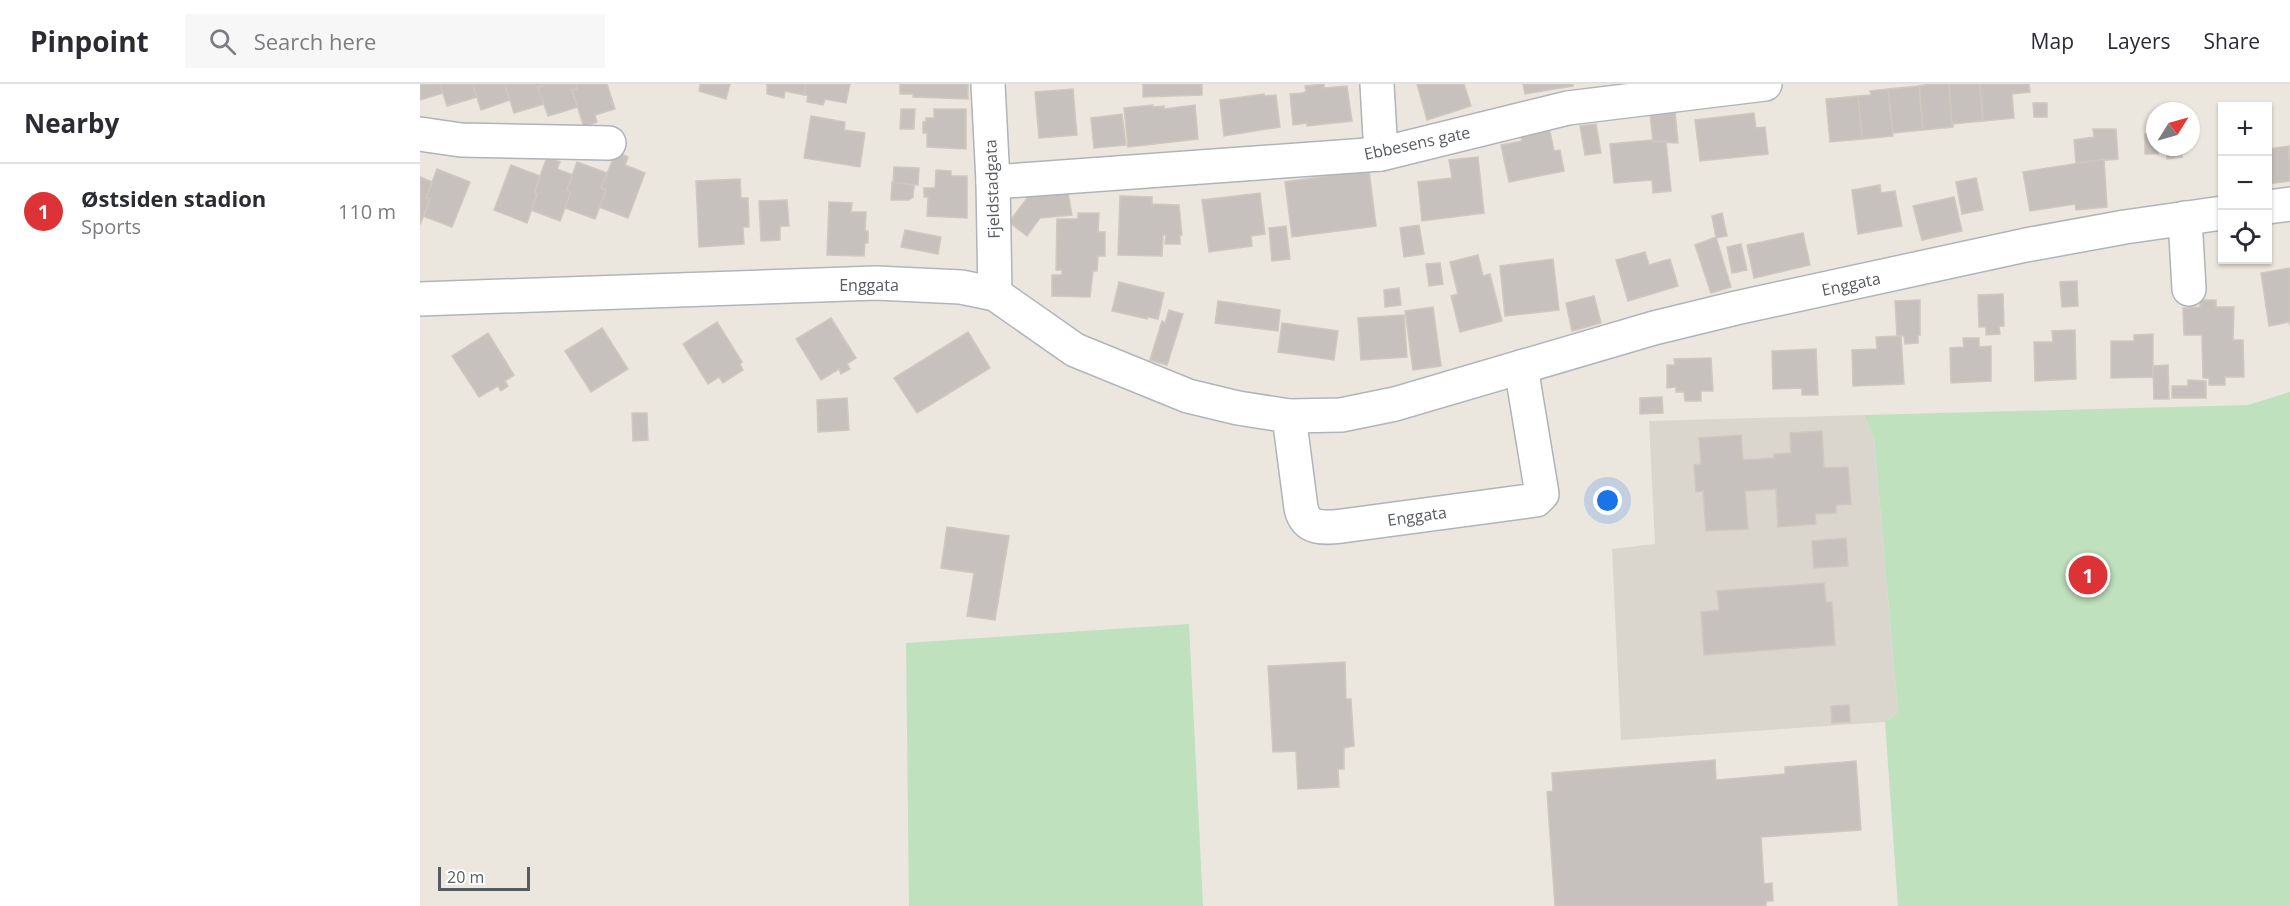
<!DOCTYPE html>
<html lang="en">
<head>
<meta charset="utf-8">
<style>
	:root { --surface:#fff; --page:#f7f7f7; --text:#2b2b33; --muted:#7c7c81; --line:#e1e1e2; --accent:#dd3336 }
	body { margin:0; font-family:"Open Sans",sans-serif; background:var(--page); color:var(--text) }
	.controls { position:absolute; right:18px; top:18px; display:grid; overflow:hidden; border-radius:0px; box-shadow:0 2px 4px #0004 }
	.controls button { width:54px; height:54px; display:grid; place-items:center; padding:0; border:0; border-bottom:2px solid var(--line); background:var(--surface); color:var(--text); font:30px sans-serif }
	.compass { position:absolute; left:1726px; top:18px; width:54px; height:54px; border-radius:50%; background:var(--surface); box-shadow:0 2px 4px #0004; rotate:53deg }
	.scale { position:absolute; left:18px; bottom:15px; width:92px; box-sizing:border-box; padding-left:6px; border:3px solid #585c60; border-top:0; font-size:16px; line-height:21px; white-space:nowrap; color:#585c60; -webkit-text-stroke:4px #fff; paint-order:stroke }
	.you { position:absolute; left:1188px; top:417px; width:21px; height:21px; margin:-15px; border:4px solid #fff; border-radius:50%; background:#1a73e8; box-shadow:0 0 0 9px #1a73e833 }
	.badge { display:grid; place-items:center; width:39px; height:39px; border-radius:50%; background:var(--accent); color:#fff; font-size:20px; font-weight:700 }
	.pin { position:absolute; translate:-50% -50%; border:3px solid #fff; box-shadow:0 2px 6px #0006 }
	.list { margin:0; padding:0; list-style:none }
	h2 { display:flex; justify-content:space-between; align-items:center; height:78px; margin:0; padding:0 24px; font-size:26px }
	h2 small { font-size:20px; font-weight:400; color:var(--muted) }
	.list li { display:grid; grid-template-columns:39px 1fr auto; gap:18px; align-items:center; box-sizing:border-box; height:96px; padding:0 24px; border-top:2px solid var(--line) }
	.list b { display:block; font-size:22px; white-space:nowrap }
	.list p { margin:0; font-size:20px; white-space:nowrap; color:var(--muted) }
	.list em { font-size:20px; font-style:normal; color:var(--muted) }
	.icon { flex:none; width:33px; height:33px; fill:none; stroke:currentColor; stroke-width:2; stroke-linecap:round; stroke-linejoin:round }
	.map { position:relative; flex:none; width:1870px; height:822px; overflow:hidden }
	header { display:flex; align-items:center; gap:36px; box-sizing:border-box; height:84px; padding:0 30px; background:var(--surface); border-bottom:2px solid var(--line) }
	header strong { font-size:28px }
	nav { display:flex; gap:33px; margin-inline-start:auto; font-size:21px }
	.search { width:420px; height:54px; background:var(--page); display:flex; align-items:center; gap:15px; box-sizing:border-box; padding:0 21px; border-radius:0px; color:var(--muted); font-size:22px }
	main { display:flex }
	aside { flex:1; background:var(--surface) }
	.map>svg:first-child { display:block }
</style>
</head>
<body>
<header>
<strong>Pinpoint</strong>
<div class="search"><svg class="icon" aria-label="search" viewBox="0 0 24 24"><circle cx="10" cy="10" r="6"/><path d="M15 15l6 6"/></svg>Search here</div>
<nav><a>Map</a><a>Layers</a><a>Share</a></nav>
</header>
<main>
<aside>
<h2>Nearby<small></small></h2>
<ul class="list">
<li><span class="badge">1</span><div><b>Østsiden stadion</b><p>Sports</p></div><em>110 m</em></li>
</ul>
</aside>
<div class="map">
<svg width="1870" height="822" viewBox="0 0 1870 822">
	<rect width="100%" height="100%" fill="#ebe7df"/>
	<polygon fill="#dad6ce" points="1444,331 1454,354 1478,628 1465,638 1201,656 1192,465 1235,460 1229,337"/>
	<g fill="#c0e1bd">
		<polygon points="1870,308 1870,822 1478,822 1465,638 1478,628 1454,354 1444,331 1828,321"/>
		<polygon points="769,540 783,822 489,822 486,559"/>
	</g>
	<g fill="#c6c1bd" stroke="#cfc8be" stroke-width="1.5">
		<polygon points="0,0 20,0 23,9 0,16"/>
		<polygon points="20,0 53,0 57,13 27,22"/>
		<polygon points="53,0 85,0 90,16 61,26"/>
		<polygon points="85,0 122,0 123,2 118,3 124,20 94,29"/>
		<polygon points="122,0 156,0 157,5 152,6 158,23 128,32 118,3 123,2"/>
		<polygon points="156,0 187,0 195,25 175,31 177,38 164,43 152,6 157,5"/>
		<polygon points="280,0 310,0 306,15 279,7"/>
		<polygon points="347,0 386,0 384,11 365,7 364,14 347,10"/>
		<polygon points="386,0 430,0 426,19 405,15 403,21 387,18 388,11 384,11"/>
		<polygon points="480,0 548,0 548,15 493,13 493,10 480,10"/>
		<polygon points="723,0 782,0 782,11 723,13"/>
		<polygon points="904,0 904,4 927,2 932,37 887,42 887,39 873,41 870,10 883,9 886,7 885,2"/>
		<polygon points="997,0 1044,0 1051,22 1007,36"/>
		<polygon points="1103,0 1153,0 1153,2 1105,10"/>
		<polygon points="1511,0 1529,0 1533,43 1503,46 1499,2"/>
		<polygon points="1529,0 1560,0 1563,37 1532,40"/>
		<polygon points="1560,0 1609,0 1610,8 1592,10 1594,34 1563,37"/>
		<polygon points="1499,2 1503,46 1473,49 1468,5"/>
		<polygon points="653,5 657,51 619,54 615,8"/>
		<polygon points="1468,5 1473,52 1442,55 1438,12 1451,11 1450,7"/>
		<polygon points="844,10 844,12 856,11 860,43 804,52 800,16"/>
		<polygon points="1438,12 1442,55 1410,58 1406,15"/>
		<polygon points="1613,19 1627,19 1627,33 1614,33"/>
		<polygon points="733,21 733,23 744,22 744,25 775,21 778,55 708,63 704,24"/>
		<polygon points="481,25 495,25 494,45 480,45"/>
		<polygon points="514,25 546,25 546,65 507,63 507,49 503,49 503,38 506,38 506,34 514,34"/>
		<polygon points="1255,27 1258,59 1233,58 1230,29"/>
		<polygon points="1334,29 1336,44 1345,43 1348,70 1280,77 1275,36"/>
		<polygon points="702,30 706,61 674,64 671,34"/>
		<polygon points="391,32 425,38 424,46 445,49 440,83 384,74"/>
		<polygon points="1176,40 1181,69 1165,71 1160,42"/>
		<polygon points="1129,43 1134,67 1140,66 1144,87 1089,98 1081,61 1102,57 1100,48"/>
		<polygon points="1673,45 1696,45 1698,75 1656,79 1654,56 1674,53"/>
		<polygon points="1725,50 1735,50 1735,63 1738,63 1738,70 1725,70"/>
		<polygon points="1232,56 1233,58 1246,57 1251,107 1233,109 1232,96 1194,99 1190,60"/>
		<polygon points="1869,62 1870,97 1848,100 1848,65"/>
		<polygon points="1746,63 1761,63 1762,73 1747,75"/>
		<polygon points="196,68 208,73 205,81 225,89 208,134 179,123 186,106 181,104"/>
		<polygon points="127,73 140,78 137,85 153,91 147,106 151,108 140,137 111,126 117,110 114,109"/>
		<polygon points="1058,73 1064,129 1002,137 998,98 1032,94 1029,76"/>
		<polygon points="1684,75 1687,123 1656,126 1655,120 1610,127 1603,88"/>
		<polygon points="157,78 187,89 181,104 186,106 175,135 145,124 151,108 147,106"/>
		<polygon points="91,81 120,92 114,109 117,110 107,139 74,126"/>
		<polygon points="474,83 499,84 498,101 473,100"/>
		<polygon points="17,85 50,98 32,143 3,132 10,115 6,114"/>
		<polygon points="516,86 531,87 531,92 547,92 547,134 507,132 508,113 504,113 504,104 515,104"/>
		<polygon points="949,86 956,142 872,153 865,98"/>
		<polygon points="0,93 12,98 6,114 10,115 0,141"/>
		<polygon points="1556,94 1563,126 1542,130 1536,98"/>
		<polygon points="320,95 321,114 328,114 329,143 323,143 324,160 279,163 276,97"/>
		<polygon points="472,98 494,101 493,113 489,116 471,116"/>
		<polygon points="1460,101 1461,109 1475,107 1482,142 1438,150 1432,106"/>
		<polygon points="648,109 652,131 620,134 607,152 589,138 608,113"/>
		<polygon points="840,109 845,150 831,152 832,162 789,168 782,116"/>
		<polygon points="700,112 732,113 732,120 759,121 762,151 760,151 760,160 745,160 746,151 743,151 742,172 698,171"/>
		<polygon points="1534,113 1542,147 1502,156 1493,122"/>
		<polygon points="367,116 369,142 360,142 360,156 341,157 339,117"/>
		<polygon points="409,118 432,119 431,128 446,128 445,147 448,147 448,159 445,159 444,172 407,171"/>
		<polygon points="658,129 679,129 678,148 685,148 685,172 678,172 677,187 673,187 670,213 632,212 632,191 642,191 642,186 636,186 637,135 658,135"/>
		<polygon points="1302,129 1307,152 1296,154 1292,132"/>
		<polygon points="999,141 1004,170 984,173 980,144"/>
		<polygon points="866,142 870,175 852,177 849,144"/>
		<polygon points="485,146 521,153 518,170 481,163"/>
		<polygon points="1383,149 1390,181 1334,194 1327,161"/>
		<polygon points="1296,153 1311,203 1291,209 1275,161"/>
		<polygon points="1321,160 1327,186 1312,189 1307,163"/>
		<polygon points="1225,168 1229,181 1250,175 1258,202 1208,217 1196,176"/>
		<polygon points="1058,171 1063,192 1070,190 1082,237 1040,248 1031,212 1038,210 1030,178"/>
		<polygon points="1133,175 1139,226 1085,232 1080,182"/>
		<polygon points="1020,179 1023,200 1009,202 1006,180"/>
		<polygon points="1870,184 1870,242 1869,238 1849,242 1841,189"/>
		<polygon points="1657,197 1658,222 1642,223 1640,198"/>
		<polygon points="699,198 744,209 738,235 728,233 727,235 692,227"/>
		<polygon points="979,204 981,221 965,223 964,206"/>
		<polygon points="1583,210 1584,242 1579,242 1580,250 1566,251 1566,243 1559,243 1558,211"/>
		<polygon points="1174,212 1181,239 1152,247 1146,219"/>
		<polygon points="1500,216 1500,251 1498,251 1498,259 1485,260 1484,252 1477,252 1475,217"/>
		<polygon points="1780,216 1796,216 1796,223 1814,223 1813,256 1823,256 1824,293 1805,293 1805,301 1789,301 1789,294 1783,294 1782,251 1764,251 1763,224 1780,223"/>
		<polygon points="798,217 860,226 858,247 795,239"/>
		<polygon points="1013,223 1021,282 993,286 985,227"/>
		<polygon points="749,226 763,230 747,281 730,276 742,237 745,239"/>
		<polygon points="984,231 987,273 941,276 938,234"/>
		<polygon points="411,234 436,274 427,280 430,285 421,290 419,285 401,296 376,255"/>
		<polygon points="297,238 322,278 320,280 323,286 303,299 299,293 288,300 263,260"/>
		<polygon points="862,239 918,247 914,276 858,268"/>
		<polygon points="182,244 208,285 171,308 145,267"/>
		<polygon points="1655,246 1656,295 1615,297 1614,258 1633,258 1632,247"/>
		<polygon points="548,248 570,284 497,329 474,294"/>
		<polygon points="68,249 94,291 85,297 88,302 81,307 78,302 59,313 32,272"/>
		<polygon points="1733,250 1733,293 1691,294 1691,257 1714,257 1714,251"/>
		<polygon points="1481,252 1484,300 1433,302 1432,266 1457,265 1456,253"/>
		<polygon points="1543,254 1559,254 1559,263 1571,262 1571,297 1531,299 1530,264 1544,263"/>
		<polygon points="1396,265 1398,311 1382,311 1382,304 1353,305 1352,267"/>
		<polygon points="1291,274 1293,307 1281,307 1281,317 1265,317 1264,308 1256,308 1256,303 1247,304 1247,281 1255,281 1254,275"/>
		<polygon points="1748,281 1749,315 1734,315 1733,282"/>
		<polygon points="1768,296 1786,297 1786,314 1752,314 1752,302 1768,302"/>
		<polygon points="1242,313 1243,329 1220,330 1220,314"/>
		<polygon points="427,314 429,346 398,348 397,316"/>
		<polygon points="212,329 227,329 228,356 213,357"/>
		<polygon points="1402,347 1404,384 1428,383 1431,420 1416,421 1416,429 1395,430 1396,440 1358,443 1356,405 1325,407 1328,445 1286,447 1283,407 1276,408 1274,381 1281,380 1279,354 1321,351 1323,376 1354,374 1354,370 1371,369 1370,349"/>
		<polygon points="527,443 589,452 575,536 547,532 554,489 521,484"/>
		<polygon points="1426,454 1428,482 1394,484 1392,457"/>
		<polygon points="1404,499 1406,518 1412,518 1415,561 1284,571 1281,528 1299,526 1297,507"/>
		<polygon points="925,578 926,615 931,615 934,662 924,664 924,685 918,685 919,703 878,705 876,667 853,668 848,582"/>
		<polygon points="1429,621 1430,638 1412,639 1411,622"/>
		<polygon points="1295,676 1296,696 1365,690 1365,683 1436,677 1441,746 1341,753 1344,800 1352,799 1353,817 1346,817 1346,822 1135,822 1127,708 1133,707 1132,689"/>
	</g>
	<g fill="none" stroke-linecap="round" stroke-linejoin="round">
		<g stroke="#b0b3b7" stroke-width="36">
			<g id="street">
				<polyline points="568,0 573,98 575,210"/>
				<polyline points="957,0 961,70"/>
				<polyline points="0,50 41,56 189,59"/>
				<polyline points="573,98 961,70 1148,24 1345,0"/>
				<polyline points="1765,134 1769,205"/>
				<path d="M 869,332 L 881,424 C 886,446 903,444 922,442 L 1116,416 L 1122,410 L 1101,283"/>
			</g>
		</g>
		<g stroke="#b1b5ba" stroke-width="36">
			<g id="secondary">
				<polyline points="1848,123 1870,120"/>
				<polyline points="0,215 456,199 541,203 575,210 655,266 768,312 818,324 869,332 921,331 975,320 1234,244 1316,224 1606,161 1705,143 1802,129"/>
			</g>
		</g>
		<use href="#street" stroke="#fff" stroke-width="33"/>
		<use href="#secondary" stroke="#fff" stroke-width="33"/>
	</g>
	<g text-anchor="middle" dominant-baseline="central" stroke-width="4.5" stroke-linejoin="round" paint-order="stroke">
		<g font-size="16" fill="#585c60" stroke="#fff">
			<text transform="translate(997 59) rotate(-12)">Ebbesens gate</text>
			<text transform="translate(572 105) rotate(-92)">Fjeldstadgata</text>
			<text transform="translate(1431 200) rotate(-12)">Enggata</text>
			<text x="449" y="201">Enggata</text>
			<text transform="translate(997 432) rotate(-8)">Enggata</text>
		</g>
	</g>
</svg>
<div class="controls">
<button>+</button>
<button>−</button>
<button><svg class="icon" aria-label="locate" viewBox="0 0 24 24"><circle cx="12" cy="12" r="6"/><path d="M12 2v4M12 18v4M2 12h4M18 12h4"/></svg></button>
</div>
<svg class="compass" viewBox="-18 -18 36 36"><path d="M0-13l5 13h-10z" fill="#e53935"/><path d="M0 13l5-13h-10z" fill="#7c7c81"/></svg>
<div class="scale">20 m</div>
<div class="you"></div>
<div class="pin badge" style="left:1668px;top:491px">1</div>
</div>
</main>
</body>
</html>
